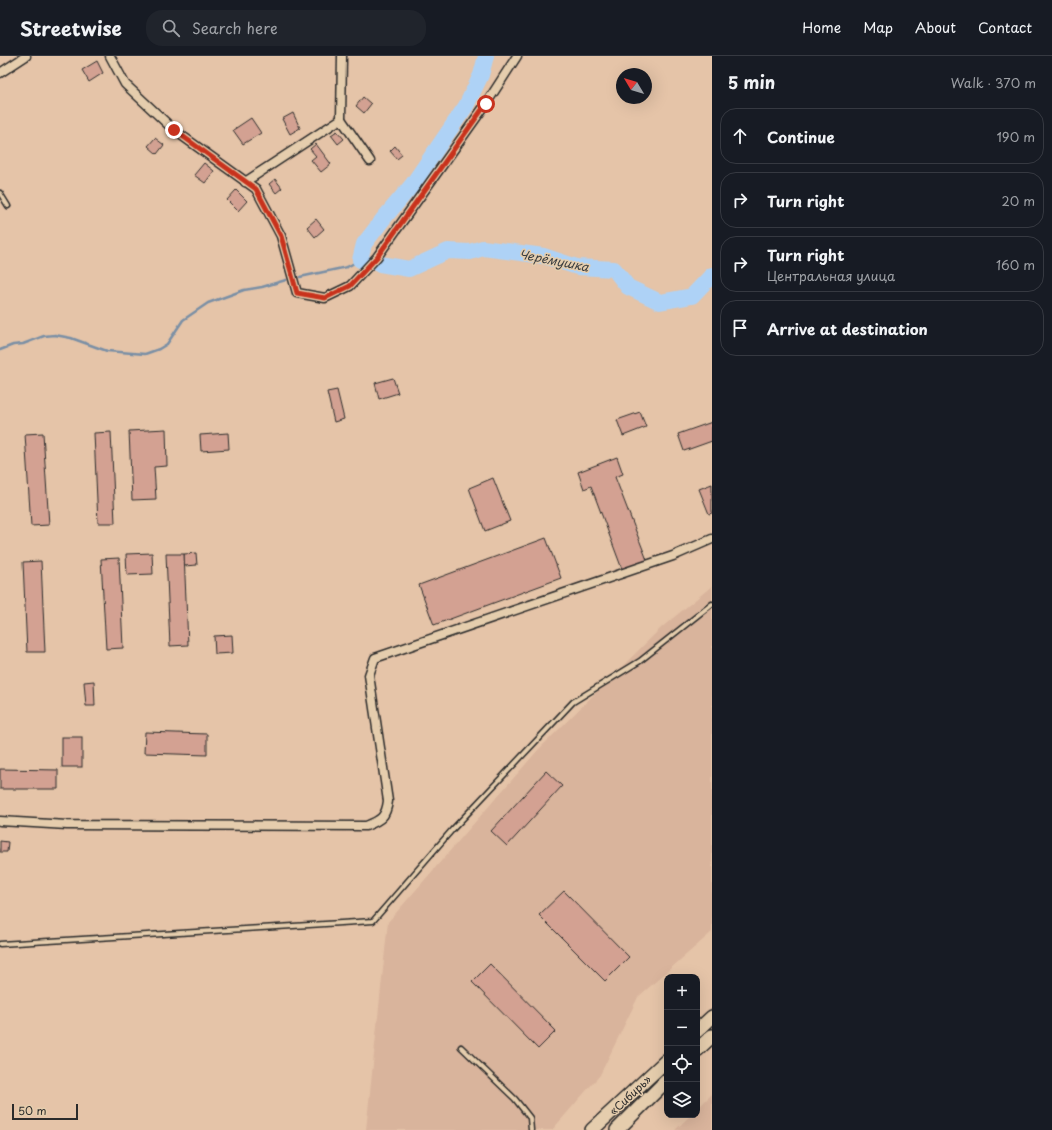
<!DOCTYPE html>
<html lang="en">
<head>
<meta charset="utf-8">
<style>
	:root { --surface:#171b24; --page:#20242c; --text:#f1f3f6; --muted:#9ea1a6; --line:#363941 }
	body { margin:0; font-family:"Playpen Sans",sans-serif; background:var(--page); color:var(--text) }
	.controls { position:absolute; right:12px; bottom:12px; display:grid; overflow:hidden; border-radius:8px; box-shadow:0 4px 16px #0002 }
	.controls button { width:36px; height:36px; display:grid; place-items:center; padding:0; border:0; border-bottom:1px solid var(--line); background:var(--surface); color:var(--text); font:20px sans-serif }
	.compass { position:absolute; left:616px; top:12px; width:36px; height:36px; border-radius:50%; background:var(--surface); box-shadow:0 4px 16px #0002; rotate:308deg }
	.scale { position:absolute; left:12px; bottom:10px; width:66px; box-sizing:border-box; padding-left:4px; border:2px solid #2b2b2b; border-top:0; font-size:11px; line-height:14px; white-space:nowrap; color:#2b2b2b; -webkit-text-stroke:3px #e5cdad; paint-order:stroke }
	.stop { position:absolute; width:12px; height:12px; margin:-9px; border:3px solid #c8321e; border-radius:50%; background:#fff }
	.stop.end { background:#c8321e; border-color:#fff; box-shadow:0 1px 4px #0008 }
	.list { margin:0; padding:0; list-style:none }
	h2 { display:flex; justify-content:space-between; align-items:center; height:52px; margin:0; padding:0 16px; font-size:17px }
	h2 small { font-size:13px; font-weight:400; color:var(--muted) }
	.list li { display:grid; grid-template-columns:26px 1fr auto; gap:12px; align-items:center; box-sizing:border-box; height:56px; margin:0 8px 8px; padding:0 8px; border:1px solid var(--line); border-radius:16px }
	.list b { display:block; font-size:15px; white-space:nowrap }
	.list p { margin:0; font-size:13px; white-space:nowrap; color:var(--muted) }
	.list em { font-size:13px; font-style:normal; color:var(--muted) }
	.icon { flex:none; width:22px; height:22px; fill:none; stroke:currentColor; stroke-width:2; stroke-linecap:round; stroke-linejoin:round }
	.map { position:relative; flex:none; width:712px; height:1074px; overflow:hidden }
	header { display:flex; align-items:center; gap:24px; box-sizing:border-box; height:56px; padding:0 20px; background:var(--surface); border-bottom:1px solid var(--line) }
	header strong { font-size:19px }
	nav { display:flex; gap:22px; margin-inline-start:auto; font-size:14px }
	.search { width:280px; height:36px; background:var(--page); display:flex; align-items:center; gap:10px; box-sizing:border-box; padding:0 14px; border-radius:16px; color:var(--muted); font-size:15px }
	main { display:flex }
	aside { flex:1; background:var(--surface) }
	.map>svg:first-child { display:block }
</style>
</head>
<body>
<header>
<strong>Streetwise</strong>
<div class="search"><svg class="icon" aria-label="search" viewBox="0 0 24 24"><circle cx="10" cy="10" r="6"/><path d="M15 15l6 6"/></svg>Search here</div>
<nav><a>Home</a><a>Map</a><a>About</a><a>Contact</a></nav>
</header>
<main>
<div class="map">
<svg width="712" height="1074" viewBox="0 0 712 1074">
	<rect width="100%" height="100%" fill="#e5c4a8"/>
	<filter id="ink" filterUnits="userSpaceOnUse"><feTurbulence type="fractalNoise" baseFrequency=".025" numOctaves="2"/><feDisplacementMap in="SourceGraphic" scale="8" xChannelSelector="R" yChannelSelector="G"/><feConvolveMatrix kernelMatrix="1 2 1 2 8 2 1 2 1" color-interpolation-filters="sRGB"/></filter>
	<g filter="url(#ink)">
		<g fill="#d9b49c">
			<polygon points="712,530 712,876 638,941 600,1019 552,1074 366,1074 388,866 538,694 661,572"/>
			<polygon points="712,1038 712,1074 675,1074 691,1059 697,1059 697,1053"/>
		</g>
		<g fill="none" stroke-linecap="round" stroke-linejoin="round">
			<g stroke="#7a8fa5" stroke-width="2.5">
				<polyline points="300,221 347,211 360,204"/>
				<polyline points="0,294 13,289 23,288 44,280 55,279 71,282 107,295 145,298 159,293 167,288 183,264 208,247 244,234 262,231 286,224"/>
			</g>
			<g stroke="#aed2f6" stroke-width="16">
				<polyline points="364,205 360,204 364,188 384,162 412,129 466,50 481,19 486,0"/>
				<polyline points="380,208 409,213 448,195 470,196 483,192 544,200 577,211 614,213 628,231 660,246 692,240 712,219"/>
			</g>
		</g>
		<g fill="#d3a192" stroke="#2b2b2b">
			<polygon points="97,5 103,17 89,26 82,14"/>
			<polygon points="363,41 371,48 364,57 356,50"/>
			<polygon points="293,57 300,72 290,78 282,63"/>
			<polygon points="251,62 261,77 243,88 233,74"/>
			<polygon points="337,75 344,83 338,88 331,79"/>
			<polygon points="155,82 164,89 157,98 148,90"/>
			<polygon points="316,88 331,108 321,116 311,104 316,100 310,93"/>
			<polygon points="395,90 402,99 397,103 390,95"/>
			<polygon points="204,107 214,115 205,127 194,119"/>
			<polygon points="275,123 282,132 276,137 269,128"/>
			<polygon points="236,134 247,145 238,155 227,144"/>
			<polygon points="316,163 324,173 315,181 307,171"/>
			<polygon points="393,322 398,337 379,343 375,327"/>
			<polygon points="337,334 344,363 334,366 327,336"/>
			<polygon points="640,356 646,371 623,380 617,364"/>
			<polygon points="712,366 712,385 684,395 678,378"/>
			<polygon points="166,373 167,410 154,411 156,443 132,444 129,375"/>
			<polygon points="111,376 115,467 98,467 94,377"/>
			<polygon points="43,377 49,469 31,470 25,378"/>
			<polygon points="228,377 229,393 201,395 200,379"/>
			<polygon points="617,401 623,418 615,421 647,504 622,513 591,430 584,433 578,416"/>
			<polygon points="493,422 510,465 485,475 469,432"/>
			<polygon points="712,428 712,457 709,458 699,433"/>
			<polygon points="546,482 561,522 434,569 419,529"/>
			<polygon points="152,497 153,518 127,519 126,498"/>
			<polygon points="196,497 197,509 184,510 184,498"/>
			<polygon points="166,498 184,498 188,589 170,590"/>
			<polygon points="119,502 123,592 106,593 101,503"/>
			<polygon points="41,505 45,596 27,596 23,506"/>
			<polygon points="232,579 233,597 215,598 214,580"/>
			<polygon points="94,625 95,650 86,650 84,626"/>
			<polygon points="145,676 207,678 207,699 144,697"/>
			<rect x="62" y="681" width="20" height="30"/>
			<polygon points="0,713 58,714 58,733 0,733"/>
			<polygon points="546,715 562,730 507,790 491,775"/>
			<polygon points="0,785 8,786 7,796 0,796"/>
			<polygon points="564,835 629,901 605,925 539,859"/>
			<polygon points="490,908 556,975 538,993 472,926"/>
		</g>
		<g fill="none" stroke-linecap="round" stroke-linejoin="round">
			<g stroke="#2b2b2b" stroke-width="7">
				<g id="service">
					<polyline points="0,137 8,150"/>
					<polyline points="0,888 373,865 452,774 573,646 640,605 712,548"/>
					<polyline points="461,991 515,1043 530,1062 531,1074"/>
				</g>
			</g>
			<g stroke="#2b2b2b" stroke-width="11">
				<g id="minor">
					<polyline points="110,0 125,28 174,74 256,133 281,180 297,237 325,242 350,230 377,201 486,48 517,0"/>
					<polyline points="342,0 341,63 370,105"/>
					<polyline points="0,17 26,0"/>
					<polyline points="245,126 341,63"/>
					<path d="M 0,765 L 67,769 L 366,770 C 381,764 386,761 388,745 L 369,619 L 375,602 L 673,500 L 712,483"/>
				</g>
			</g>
			<g stroke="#2b2b2b" stroke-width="16">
				<g id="trunk">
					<polyline points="697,975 712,961"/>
					<polyline points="697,994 712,980"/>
					<polyline points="592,1074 667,1004"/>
					<polyline points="617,1074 667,1024"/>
				</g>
			</g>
			<use href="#service" stroke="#e5cdad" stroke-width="4"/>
			<use href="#minor" stroke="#e5cdad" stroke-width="8"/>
			<use href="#trunk" stroke="#e5cdad" stroke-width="13"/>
		</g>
	</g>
	<g fill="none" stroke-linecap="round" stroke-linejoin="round" filter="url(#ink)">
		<polyline stroke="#c8321e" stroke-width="5" points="174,74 256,133 281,180 297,237 325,242 350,230 377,201 486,48"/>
	</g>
	<g text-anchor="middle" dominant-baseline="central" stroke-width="3" stroke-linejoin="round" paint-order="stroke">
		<g font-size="11" fill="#2b2b2b" stroke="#e5cdad">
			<text transform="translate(630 1039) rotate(-43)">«Сибирь»</text>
		</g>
		<g font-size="12" font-style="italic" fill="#383c3f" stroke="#e5cdad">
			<text transform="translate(554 204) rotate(11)">Черёмушка</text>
		</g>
	</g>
</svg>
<div class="controls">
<button>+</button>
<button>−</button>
<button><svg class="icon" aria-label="locate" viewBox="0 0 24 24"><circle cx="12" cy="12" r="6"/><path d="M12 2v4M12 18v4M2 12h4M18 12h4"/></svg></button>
<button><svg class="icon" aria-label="layers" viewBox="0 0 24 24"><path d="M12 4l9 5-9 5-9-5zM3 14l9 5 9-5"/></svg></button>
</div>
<svg class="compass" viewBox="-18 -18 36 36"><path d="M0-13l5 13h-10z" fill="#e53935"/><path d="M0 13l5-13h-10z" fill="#9ea1a6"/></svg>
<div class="scale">50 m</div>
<div class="stop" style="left:486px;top:48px"></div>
<div class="stop end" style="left:174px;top:74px"></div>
</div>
<aside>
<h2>5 min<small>Walk · 370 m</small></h2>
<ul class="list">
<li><svg class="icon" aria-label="ahead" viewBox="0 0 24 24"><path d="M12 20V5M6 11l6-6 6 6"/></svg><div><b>Continue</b></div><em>190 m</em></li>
<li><svg class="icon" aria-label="right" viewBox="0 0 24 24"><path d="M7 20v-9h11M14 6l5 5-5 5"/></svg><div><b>Turn right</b></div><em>20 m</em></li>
<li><svg class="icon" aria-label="right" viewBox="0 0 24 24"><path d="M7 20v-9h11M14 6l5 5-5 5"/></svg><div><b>Turn right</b><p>Центральная улица</p></div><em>160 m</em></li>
<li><svg class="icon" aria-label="arrive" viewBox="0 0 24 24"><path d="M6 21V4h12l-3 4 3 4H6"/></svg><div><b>Arrive at destination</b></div></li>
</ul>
</aside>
</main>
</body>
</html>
